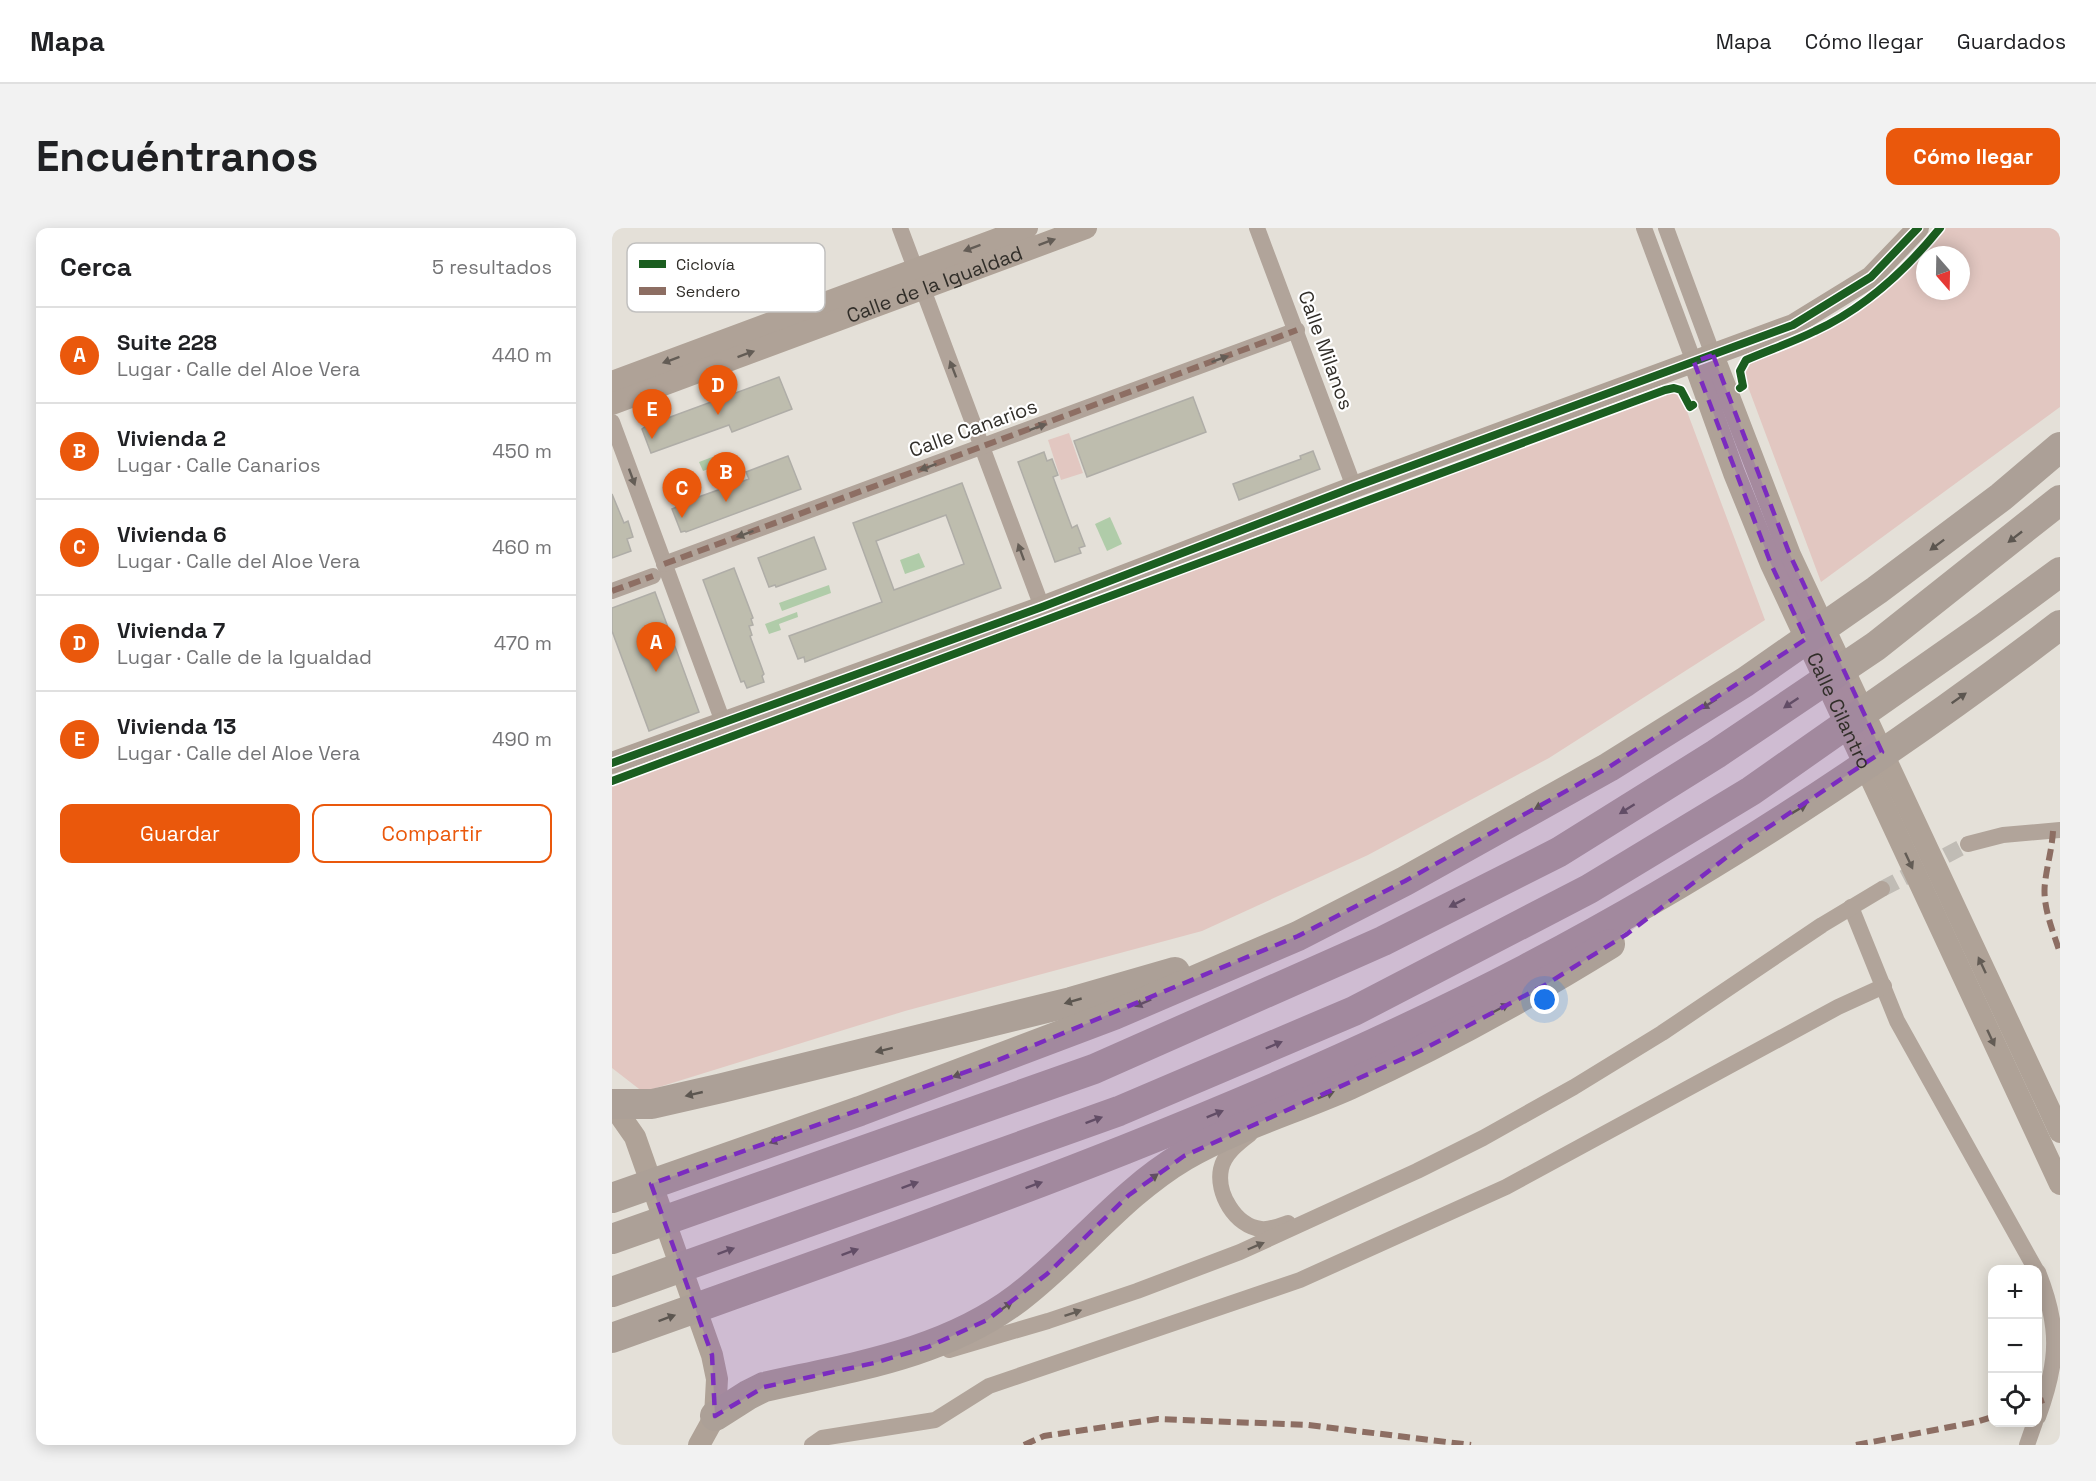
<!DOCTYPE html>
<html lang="es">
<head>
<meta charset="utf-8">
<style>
	:root { --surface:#fff; --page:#f2f2f2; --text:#202124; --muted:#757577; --line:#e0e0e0; --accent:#ea580c }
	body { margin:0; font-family:"Space Grotesk",sans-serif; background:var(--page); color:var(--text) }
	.controls { position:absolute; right:18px; bottom:18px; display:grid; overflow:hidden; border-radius:12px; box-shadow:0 3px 15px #0003 }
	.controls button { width:54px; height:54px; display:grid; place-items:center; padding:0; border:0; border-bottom:2px solid var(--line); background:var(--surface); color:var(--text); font:30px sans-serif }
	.compass { position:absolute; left:1304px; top:18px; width:54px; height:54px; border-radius:50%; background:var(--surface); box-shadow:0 3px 15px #0003; rotate:160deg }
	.you { position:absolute; left:933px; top:772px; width:21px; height:21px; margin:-15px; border:4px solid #fff; border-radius:50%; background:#1a73e8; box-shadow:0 0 0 9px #1a73e833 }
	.badge { display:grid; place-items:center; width:39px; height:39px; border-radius:50%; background:var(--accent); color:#fff; font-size:20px; font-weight:700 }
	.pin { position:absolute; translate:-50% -50px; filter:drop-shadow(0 2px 3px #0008) }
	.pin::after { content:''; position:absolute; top:32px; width:21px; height:18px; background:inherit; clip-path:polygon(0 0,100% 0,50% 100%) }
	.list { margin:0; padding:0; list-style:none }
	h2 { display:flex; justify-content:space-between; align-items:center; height:78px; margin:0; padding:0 24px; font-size:26px }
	h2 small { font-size:20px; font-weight:400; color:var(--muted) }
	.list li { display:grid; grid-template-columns:39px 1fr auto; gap:18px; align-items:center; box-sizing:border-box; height:96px; padding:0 24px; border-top:2px solid var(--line) }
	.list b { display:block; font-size:22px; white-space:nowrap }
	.list p { margin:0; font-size:20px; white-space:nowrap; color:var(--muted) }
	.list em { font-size:20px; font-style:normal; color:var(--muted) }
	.actions { display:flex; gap:12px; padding:18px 24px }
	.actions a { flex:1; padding:14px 0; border:2px solid var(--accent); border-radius:12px; text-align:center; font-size:21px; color:var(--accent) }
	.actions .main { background:var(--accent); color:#fff }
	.icon { flex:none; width:33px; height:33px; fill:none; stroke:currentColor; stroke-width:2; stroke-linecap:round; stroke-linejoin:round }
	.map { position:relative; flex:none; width:1448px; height:1217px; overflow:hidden; border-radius:12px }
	header { display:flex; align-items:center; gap:36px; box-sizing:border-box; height:84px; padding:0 30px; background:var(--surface); border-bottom:2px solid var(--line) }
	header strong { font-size:28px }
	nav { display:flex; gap:33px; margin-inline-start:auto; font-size:21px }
	.intro { display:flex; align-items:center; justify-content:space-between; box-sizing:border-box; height:144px; padding:0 36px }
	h1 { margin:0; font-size:42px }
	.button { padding:15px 27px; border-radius:12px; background:var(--accent); color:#fff; font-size:21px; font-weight:700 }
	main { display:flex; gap:36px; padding:0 36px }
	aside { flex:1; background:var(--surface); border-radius:12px; box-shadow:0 3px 15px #0003 }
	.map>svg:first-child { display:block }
</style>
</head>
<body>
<header>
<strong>Mapa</strong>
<nav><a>Mapa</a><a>Cómo llegar</a><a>Guardados</a></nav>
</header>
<div class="intro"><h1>Encuéntranos</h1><a class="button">Cómo llegar</a></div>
<main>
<aside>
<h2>Cerca<small>5 resultados</small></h2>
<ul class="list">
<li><span class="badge">A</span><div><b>Suite 228</b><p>Lugar · Calle del Aloe Vera</p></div><em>440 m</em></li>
<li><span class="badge">B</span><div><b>Vivienda 2</b><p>Lugar · Calle Canarios</p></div><em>450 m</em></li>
<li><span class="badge">C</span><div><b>Vivienda 6</b><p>Lugar · Calle del Aloe Vera</p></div><em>460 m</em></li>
<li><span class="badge">D</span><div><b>Vivienda 7</b><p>Lugar · Calle de la Igualdad</p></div><em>470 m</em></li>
<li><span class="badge">E</span><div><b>Vivienda 13</b><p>Lugar · Calle del Aloe Vera</p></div><em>490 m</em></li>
</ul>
<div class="actions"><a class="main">Guardar</a><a>Compartir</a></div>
</aside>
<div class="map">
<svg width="1448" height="1217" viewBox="0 0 1448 1217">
	<rect width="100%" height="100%" fill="#e4e0d8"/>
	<g fill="#e2c7c1" fill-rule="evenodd">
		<path d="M 1331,0 L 1448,0 L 1448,179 L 1209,354 L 1132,148 L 1134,139 L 1138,133 C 1172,120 1205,108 1236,89 C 1273,65 1302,33 1331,0 ZM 1313,27 L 1349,27 L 1349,63 L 1313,63 Z"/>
		<polygon points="1059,163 1065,164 1070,170 1153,392 937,530 756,627 590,703 293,783 31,864 0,840 0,556"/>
		<polygon points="457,205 471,245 449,252 436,212"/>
	</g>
	<g fill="#b0cca9">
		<polygon points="111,225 115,234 91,243 87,234"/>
		<polygon points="498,289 510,316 495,323 483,296"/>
		<polygon points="307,325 313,339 293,346 288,332"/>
		<polygon points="217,357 219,365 170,383 167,375"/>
		<polygon points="185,384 186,389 167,396 169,402 157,406 153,396"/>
	</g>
	<g fill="#bebdae" stroke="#afada7" stroke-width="1.5" fill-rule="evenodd">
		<polygon points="167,149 180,181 120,204 117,197 39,225 30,201 34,198"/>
		<polygon points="581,169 594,204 475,249 462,213"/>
		<polygon points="701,223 708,241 627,272 621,256 689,231 688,228"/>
		<polygon points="432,224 435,233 440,231 446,247 441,249 454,284 460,300 465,297 473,318 467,320 469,325 443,334 406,234"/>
		<polygon points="176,228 189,261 74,304 73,303 69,304 60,281 65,279 64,277 137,251 134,244"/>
		<path d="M 350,255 L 389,360 L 193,434 L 192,429 L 186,431 L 177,408 L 270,374 L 241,295 ZM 334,287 L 352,336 L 282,362 L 264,313 Z"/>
		<polygon points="0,266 12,295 16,293 21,309 15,311 19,323 0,330"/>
		<polygon points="202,309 214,341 164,359 163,357 157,359 146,330"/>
		<polygon points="122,340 141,390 139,391 141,397 137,398 140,407 138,408 152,446 150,448 152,454 135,460 132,453 129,454 91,352"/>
		<polygon points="43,364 87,484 37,503 0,403 0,380"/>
	</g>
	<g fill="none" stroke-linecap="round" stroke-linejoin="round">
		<polyline stroke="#c0bcb5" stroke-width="16" stroke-dasharray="16 8" stroke-linecap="butt" points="1270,661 1356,616"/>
		<g stroke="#b1a49a" stroke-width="16">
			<polyline points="288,0 430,379"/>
			<polyline points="645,0 742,259"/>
			<polyline points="1032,0 1082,134"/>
			<polyline points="1054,0 1101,127"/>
			<polyline points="0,194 111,494"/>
			<polyline points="52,336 685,102"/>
			<polyline points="0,363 41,348"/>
			<polyline points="1356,616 1391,607 1448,602"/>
			<polyline points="1239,679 1285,793 1424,1042"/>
			<path d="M 638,906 C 626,915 612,926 609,941 C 604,965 623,998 649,1001 C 658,1002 668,998 676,995"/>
			<path d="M 1426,1044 C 1448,1099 1447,1132 1426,1189"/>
			<polyline points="337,1122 436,1093 525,1063 628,1024 805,943 871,910 962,859 1050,805 1210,697 1270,661"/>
			<polyline points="200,1217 210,1210 323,1192 377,1158 688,1052 894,959 1226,779 1272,758"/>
			<polyline points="1415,1217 1423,1194"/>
		</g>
		<g stroke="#afa297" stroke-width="22">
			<polyline points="1101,127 1178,327 1448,904"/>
			<path id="s1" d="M 1082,134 L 1122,245 L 1159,336 L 1448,956"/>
			<polyline points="0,154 415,0"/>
			<path id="s2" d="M 0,176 L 474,0"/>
			<polyline points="0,535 430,379 742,259 1181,97 1259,49 1306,0"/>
			<polyline points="0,876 23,909 100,1127 105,1151 103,1188 87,1217"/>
		</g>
		<g stroke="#aca097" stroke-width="30">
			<polyline points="0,876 40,876 110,860 459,774 563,744"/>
			<polyline points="0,970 248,883 502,787 686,708 793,653 997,539 1133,454 1265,362 1389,269 1448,219"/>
			<polyline points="0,1011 482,841 771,713 947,624 1104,526 1264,418 1448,272"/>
			<polyline points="0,1064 507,883 742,783 977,661 1139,563 1373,399 1448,344"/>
			<path d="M 0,1110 C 309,999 622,893 914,741 C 1102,643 1280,525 1448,397"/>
			<path d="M 103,1188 L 136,1167 L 152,1159 C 241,1139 332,1126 406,1070 C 465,1025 508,966 572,928 C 624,898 683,881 737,857 C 827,816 914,768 998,716"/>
		</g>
		<g stroke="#8d6e63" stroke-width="6" stroke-dasharray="12 6" stroke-linecap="butt">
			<polyline points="52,336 685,102"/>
			<polyline points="0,363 41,348"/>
			<path d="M 1441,603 C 1440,621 1435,637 1433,655 C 1430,678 1441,703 1448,725"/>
			<polyline points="1426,1174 1432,1172"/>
			<polyline points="412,1217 432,1208 546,1191 696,1197 859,1217"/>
			<polyline points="1244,1217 1364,1194 1380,1189"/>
		</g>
		<g stroke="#fff" stroke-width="11">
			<g id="cycleway">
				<path d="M 1128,160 L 1131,158 L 1128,143 L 1134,132 C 1157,122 1181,114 1203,103 C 1253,80 1294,42 1328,0"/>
				<polyline points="0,535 430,379 742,259 1181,97 1259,49 1306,0"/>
				<polyline points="0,553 1053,162 1062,160 1069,162 1078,179 1081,177"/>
			</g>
		</g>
		<use href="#cycleway" stroke="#1b5e20" stroke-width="8"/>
	</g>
	<defs><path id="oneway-solid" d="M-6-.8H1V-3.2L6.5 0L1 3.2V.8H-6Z" transform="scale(1.5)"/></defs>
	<g fill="#635c55">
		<use href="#oneway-solid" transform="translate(435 14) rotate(-20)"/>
		<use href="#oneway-solid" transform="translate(360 20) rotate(160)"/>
		<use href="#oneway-solid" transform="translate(134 126) rotate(-20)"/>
		<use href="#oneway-solid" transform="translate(59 132) rotate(160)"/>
		<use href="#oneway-solid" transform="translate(1297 633) rotate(65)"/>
		<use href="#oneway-solid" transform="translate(1370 737) rotate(-115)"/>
		<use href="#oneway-solid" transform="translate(1379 810) rotate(65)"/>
	</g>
	<g fill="#645d56">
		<use href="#oneway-solid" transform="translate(608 131) rotate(-20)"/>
		<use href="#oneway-solid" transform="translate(341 141) rotate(-111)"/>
		<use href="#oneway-solid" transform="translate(426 199) rotate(-20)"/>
		<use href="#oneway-solid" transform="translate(316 239) rotate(160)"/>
		<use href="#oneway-solid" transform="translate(20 249) rotate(70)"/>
		<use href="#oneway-solid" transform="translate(133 306) rotate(160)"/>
		<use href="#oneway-solid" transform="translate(409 324) rotate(-110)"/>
		<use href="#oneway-solid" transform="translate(644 1018) rotate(-23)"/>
		<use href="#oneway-solid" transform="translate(461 1085) rotate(-19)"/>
	</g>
	<g fill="#5c5650">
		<use href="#oneway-solid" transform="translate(1403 309) rotate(142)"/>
		<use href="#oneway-solid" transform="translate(1325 317) rotate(143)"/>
		<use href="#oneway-solid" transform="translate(1347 470) rotate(-35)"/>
		<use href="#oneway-solid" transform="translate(1179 475) rotate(146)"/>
		<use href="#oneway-solid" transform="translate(1097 476) rotate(148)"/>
		<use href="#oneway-solid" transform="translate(930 577) rotate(151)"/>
		<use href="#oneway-solid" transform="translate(1015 581) rotate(148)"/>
		<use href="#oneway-solid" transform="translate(1187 581) rotate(-31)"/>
		<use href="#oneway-solid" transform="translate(845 675) rotate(153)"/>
		<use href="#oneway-solid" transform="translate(461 773) rotate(164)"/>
		<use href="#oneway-solid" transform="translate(531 775) rotate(157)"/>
		<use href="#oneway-solid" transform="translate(889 780) rotate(-28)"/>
		<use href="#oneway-solid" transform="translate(662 817) rotate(-23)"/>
		<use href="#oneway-solid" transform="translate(272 822) rotate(166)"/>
		<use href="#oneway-solid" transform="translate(349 846) rotate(160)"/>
		<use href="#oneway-solid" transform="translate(82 866) rotate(167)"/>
		<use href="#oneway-solid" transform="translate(714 867) rotate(-23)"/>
		<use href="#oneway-solid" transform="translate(603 886) rotate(-22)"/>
		<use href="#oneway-solid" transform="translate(482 892) rotate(-20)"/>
		<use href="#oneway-solid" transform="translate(166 912) rotate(161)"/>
		<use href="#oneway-solid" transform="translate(539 951) rotate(-36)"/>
		<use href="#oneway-solid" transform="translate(298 957) rotate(-20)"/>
		<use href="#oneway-solid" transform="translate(422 957) rotate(-20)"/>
		<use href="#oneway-solid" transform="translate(114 1023) rotate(-20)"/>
		<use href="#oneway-solid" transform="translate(238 1024) rotate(-20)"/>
		<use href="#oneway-solid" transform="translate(393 1079) rotate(-35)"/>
		<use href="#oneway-solid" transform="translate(55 1090) rotate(-20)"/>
	</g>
	<path fill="#7b2cbf" fill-opacity="0.2" stroke="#7b2cbf" stroke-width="4.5" stroke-dasharray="12 8" stroke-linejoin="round" d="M 1101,127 L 1178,327 L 1270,524 L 1137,612 L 1015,706 L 933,757 L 808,823 L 572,928 L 517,967 L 435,1046 L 375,1092 L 316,1119 L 262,1135 L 152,1159 L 103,1188 L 100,1127 L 39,956 L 379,835 L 686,708 L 793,653 L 997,539 L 1194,411 L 1159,336 L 1082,134 Z"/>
	<g text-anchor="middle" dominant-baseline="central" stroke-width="4.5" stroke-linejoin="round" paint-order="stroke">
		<g font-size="20" fill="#312e29" stroke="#fff">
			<text stroke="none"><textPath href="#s2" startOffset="344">Calle de la Igualdad</textPath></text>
			<text transform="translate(714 122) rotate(70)">Calle Milanos</text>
			<text transform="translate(361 200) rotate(-20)">Calle Canarios</text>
			<text stroke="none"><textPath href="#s1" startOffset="378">Calle Cilantro</textPath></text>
		</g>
	</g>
	<rect x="15" y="15" width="198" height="69" rx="9" fill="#fff" stroke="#c1c0bf" stroke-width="1.5"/>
	<rect x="27" y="32" width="27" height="8" fill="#1b5e20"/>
	<rect x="27" y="59" width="27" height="8" fill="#8d6e63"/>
	<g font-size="16" fill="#312e29">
		<text x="64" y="42">Ciclovía</text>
		<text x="64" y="69">Sendero</text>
	</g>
</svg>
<div class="controls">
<button>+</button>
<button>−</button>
<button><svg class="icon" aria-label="locate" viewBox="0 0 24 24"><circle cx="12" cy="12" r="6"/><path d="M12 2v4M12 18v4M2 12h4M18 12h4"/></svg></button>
</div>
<svg class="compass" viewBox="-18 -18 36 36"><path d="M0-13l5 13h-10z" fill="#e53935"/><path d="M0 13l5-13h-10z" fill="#757577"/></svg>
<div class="you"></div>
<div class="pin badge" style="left:44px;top:444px">A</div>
<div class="pin badge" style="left:114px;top:274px">B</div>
<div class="pin badge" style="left:70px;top:290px">C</div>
<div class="pin badge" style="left:106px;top:187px">D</div>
<div class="pin badge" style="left:40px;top:211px">E</div>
</div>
</main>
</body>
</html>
